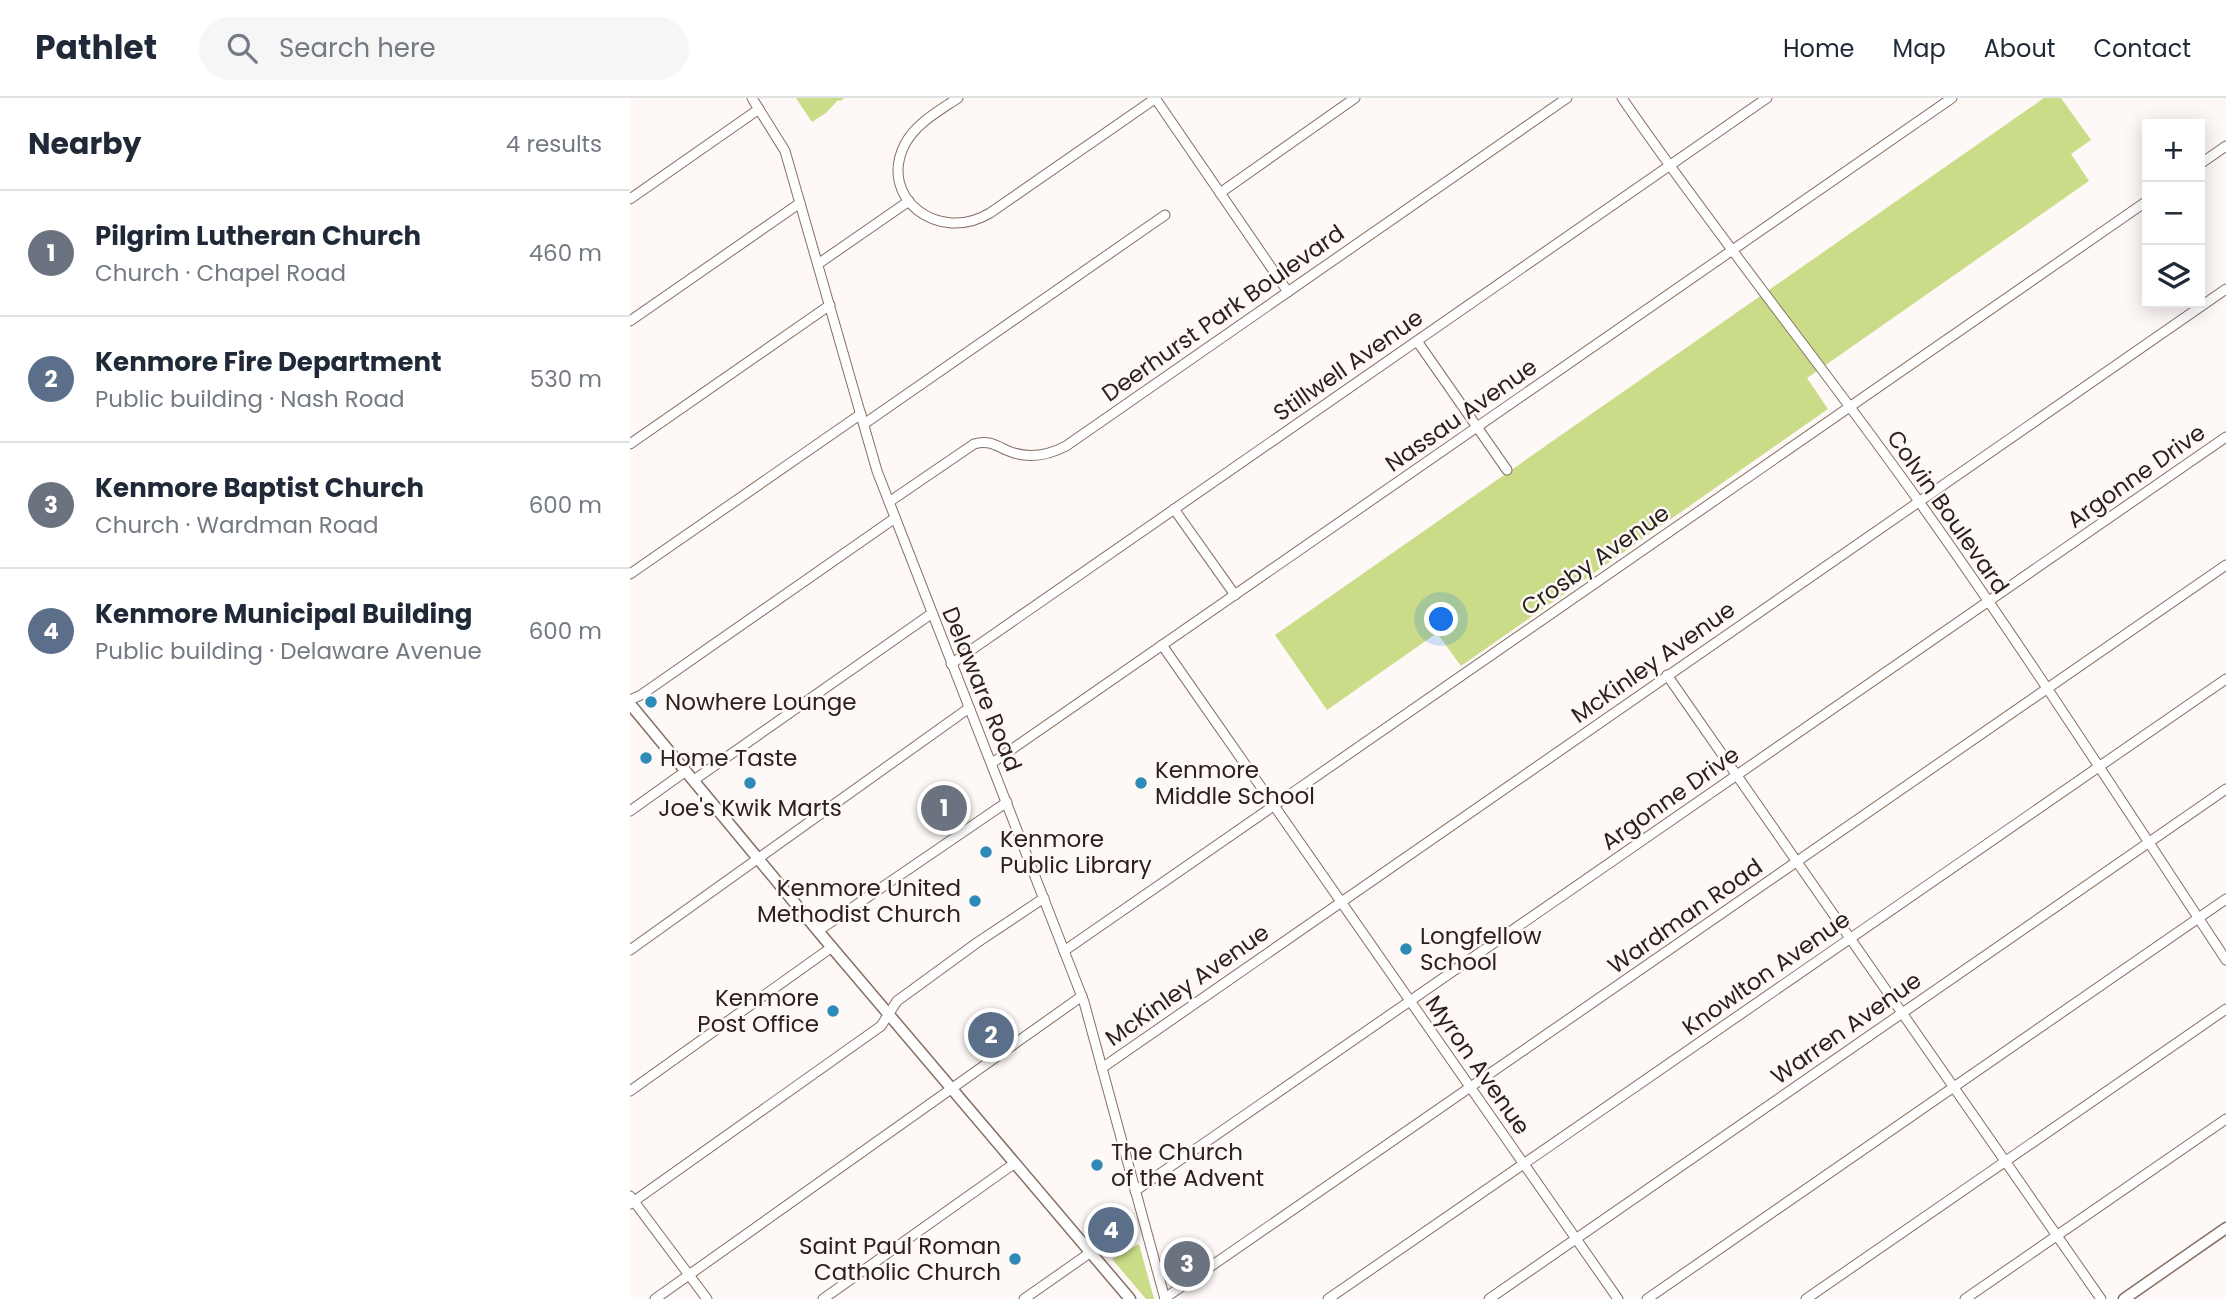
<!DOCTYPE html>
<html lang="en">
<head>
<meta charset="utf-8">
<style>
	:root { --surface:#fff; --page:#f6f6f7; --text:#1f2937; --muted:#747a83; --line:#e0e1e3; --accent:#0b8043 }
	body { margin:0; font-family:Poppins,sans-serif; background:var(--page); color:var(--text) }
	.controls { position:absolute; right:21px; top:21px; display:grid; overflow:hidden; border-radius:0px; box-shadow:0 4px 18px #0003 }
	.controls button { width:63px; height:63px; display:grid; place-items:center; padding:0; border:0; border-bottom:2px solid var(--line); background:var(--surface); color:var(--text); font:35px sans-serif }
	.you { position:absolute; left:812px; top:522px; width:24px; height:24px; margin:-18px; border:5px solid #fff; border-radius:50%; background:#1a73e8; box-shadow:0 0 0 10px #1a73e833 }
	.badge { display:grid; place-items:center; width:46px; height:46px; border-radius:50%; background:var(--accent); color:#fff; font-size:23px; font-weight:700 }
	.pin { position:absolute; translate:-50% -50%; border:4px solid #fff; box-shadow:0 2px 7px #0006 }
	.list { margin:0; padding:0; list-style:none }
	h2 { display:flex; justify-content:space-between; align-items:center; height:91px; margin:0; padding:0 28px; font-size:30px }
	h2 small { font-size:23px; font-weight:400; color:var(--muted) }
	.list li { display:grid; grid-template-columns:46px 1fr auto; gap:21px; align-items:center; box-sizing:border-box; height:126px; padding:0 28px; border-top:2px solid var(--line) }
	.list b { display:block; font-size:26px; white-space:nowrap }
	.list p { margin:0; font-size:23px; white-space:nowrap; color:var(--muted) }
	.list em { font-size:23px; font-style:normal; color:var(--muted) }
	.icon { flex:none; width:38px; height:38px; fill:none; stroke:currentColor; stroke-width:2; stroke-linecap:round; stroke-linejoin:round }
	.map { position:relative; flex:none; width:1596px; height:1201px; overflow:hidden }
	header { display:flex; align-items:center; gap:42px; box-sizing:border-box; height:98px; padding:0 35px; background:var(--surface); border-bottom:2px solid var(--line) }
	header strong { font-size:33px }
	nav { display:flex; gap:38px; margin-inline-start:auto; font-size:24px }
	.search { width:490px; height:63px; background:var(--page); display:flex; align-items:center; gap:18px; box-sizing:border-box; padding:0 24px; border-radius:38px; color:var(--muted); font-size:26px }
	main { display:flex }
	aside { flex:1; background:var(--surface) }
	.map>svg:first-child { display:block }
</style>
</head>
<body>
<header>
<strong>Pathlet</strong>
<div class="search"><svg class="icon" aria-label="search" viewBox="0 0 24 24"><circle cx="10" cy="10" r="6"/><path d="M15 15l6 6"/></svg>Search here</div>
<nav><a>Home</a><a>Map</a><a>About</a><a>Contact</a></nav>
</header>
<main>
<aside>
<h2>Nearby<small>4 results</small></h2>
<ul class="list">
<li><span class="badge" style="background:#6b7280">1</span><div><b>Pilgrim Lutheran Church</b><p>Church · Chapel Road</p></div><em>460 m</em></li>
<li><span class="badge" style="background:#5c6f8a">2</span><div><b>Kenmore Fire Department</b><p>Public building · Nash Road</p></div><em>530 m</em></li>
<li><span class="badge" style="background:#6b7280">3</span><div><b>Kenmore Baptist Church</b><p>Church · Wardman Road</p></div><em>600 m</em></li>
<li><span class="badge" style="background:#5c6f8a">4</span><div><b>Kenmore Municipal Building</b><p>Public building · Delaware Avenue</p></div><em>600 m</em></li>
</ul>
</aside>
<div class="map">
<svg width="1596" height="1201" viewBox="0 0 1596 1201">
	<rect width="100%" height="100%" fill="#fef9f6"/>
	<g fill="#cadc87">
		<polygon points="166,0 214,0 210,3 208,2 196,15 182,24"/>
		<polygon points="1414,0 1431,0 1461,42 1441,56 1459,83 1177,280 1198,311 831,568 807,535 697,612 645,537"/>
		<polygon points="509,1146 524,1201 516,1201 482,1161"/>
	</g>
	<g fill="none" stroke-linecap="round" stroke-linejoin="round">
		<g stroke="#866f64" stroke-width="11">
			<g id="minor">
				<polyline points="122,0 155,53 247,373 454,904 535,1201"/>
				<path d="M 328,0 C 309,13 286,25 275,46 C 247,100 309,146 360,115 L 526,0"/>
				<polyline points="525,0 658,194"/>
				<path d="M 992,0 C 1087,138 1193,268 1290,405 C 1396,554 1495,709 1596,862"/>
				<polyline points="1570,66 1596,48"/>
				<polyline points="590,95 725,0"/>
				<polyline points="0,101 129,11"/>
				<polyline points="188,166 279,103"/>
				<polyline points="0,223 170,105"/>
				<polyline points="787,243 877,372"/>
				<polyline points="234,326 535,117"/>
				<polyline points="0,346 200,207"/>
				<path d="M 259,404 L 344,346 C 357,342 364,346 376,352 C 396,361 417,358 436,348 L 937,0"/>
				<polyline points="544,411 605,497"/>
				<polyline points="0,476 231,316"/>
				<polyline points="532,547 988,1201"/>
				<polyline points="321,566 1137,0"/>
				<polyline points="1037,577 1471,1201"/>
				<polyline points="0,602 11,597 265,420"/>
				<polyline points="362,665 1322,0"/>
				<polyline points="64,682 301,516"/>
				<polyline points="0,713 56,673"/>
				<polyline points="188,833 377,704"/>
				<polyline points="0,852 339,610"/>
				<polyline points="434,853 1517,103"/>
				<polyline points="472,970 1596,191"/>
				<polyline points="0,993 202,849"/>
				<polyline points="505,1093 1596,339"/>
				<polyline points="0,1098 77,1201"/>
				<polyline points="0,1106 251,928 267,903 348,844 414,800"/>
				<polyline points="535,1200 1596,467"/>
				<polyline points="25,1201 452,898"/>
				<polyline points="193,1201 385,1065"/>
				<polyline points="394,1201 461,1154"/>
				<polyline points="698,1201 1596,581"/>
				<polyline points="859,1201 1596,691"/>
				<polyline points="1017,1201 1596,801"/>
				<polyline points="1176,1201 1596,911"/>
				<polyline points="1335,1201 1596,1021"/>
			</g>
		</g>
		<g stroke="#866f64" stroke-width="13">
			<g id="major">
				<polyline points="0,606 188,833 500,1201"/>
				<polyline points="1494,1201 1596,1130"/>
			</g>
		</g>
		<use href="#minor" stroke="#fff" stroke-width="9"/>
		<use href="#major" stroke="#fff" stroke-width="10"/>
	</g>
	<g fill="#2e8ab6" stroke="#fef9f6" stroke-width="2.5">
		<circle cx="21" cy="604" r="7"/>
		<circle cx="16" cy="660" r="7"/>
		<circle cx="120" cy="685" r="7"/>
		<circle cx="511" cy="685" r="7"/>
		<circle cx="356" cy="754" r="7"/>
		<circle cx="345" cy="803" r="7"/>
		<circle cx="776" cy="851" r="7"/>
		<circle cx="203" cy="913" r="7"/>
		<circle cx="467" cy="1067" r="7"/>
		<circle cx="385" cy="1161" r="7"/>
	</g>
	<g text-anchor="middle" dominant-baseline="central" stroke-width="5" stroke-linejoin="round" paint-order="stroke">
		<g font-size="23" fill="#2c221d" stroke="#fef9f6">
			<text transform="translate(593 215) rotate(-35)">Deerhurst Park Boulevard</text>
			<text transform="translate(718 267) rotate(-35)">Stillwell Avenue</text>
			<text transform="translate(831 317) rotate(-35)">Nassau Avenue</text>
			<text transform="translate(1506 378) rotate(-35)">Argonne Drive</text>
			<text transform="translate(1318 414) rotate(55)">Colvin Boulevard</text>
			<text transform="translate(965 462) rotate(-35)">Crosby Avenue</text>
			<text transform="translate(1023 564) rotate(-35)">McKinley Avenue</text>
			<text transform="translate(352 591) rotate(68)">Delaware Road</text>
			<text transform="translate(1040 700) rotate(-35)">Argonne Drive</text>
			<text transform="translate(1055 818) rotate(-35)">Wardman Road</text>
			<text transform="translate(1136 875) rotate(-35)">Knowlton Avenue</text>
			<text transform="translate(557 887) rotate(-35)">McKinley Avenue</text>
			<text transform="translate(1216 930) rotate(-35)">Warren Avenue</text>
			<text transform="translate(848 967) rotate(55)">Myron Avenue</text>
		</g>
		<g font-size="23" fill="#2c221d" stroke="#fef9f6" text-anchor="start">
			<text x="35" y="604">Nowhere Lounge</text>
			<text x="30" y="660">Home Taste</text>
			<text x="525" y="672">Kenmore<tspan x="525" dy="26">Middle School</tspan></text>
			<text x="120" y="710" text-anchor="middle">Joe's Kwik Marts</text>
			<text x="370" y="741">Kenmore<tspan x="370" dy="26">Public Library</tspan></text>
			<text x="331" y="790" text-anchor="end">Kenmore United<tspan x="331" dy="26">Methodist Church</tspan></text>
			<text x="790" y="838">Longfellow<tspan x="790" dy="26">School</tspan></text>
			<text x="189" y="900" text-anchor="end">Kenmore<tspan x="189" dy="26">Post Office</tspan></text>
			<text x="481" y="1054">The Church<tspan x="481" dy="26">of the Advent</tspan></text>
			<text x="371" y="1148" text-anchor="end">Saint Paul Roman<tspan x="371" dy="26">Catholic Church</tspan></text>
		</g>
	</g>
</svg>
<div class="controls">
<button>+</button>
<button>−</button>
<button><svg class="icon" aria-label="layers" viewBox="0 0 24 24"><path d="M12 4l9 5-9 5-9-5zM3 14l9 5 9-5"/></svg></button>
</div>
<div class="you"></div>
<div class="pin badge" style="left:314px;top:710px;background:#6b7280">1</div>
<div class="pin badge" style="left:361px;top:937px;background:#5c6f8a">2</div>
<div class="pin badge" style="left:557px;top:1166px;background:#6b7280">3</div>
<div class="pin badge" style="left:481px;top:1132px;background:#5c6f8a">4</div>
</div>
</main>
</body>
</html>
